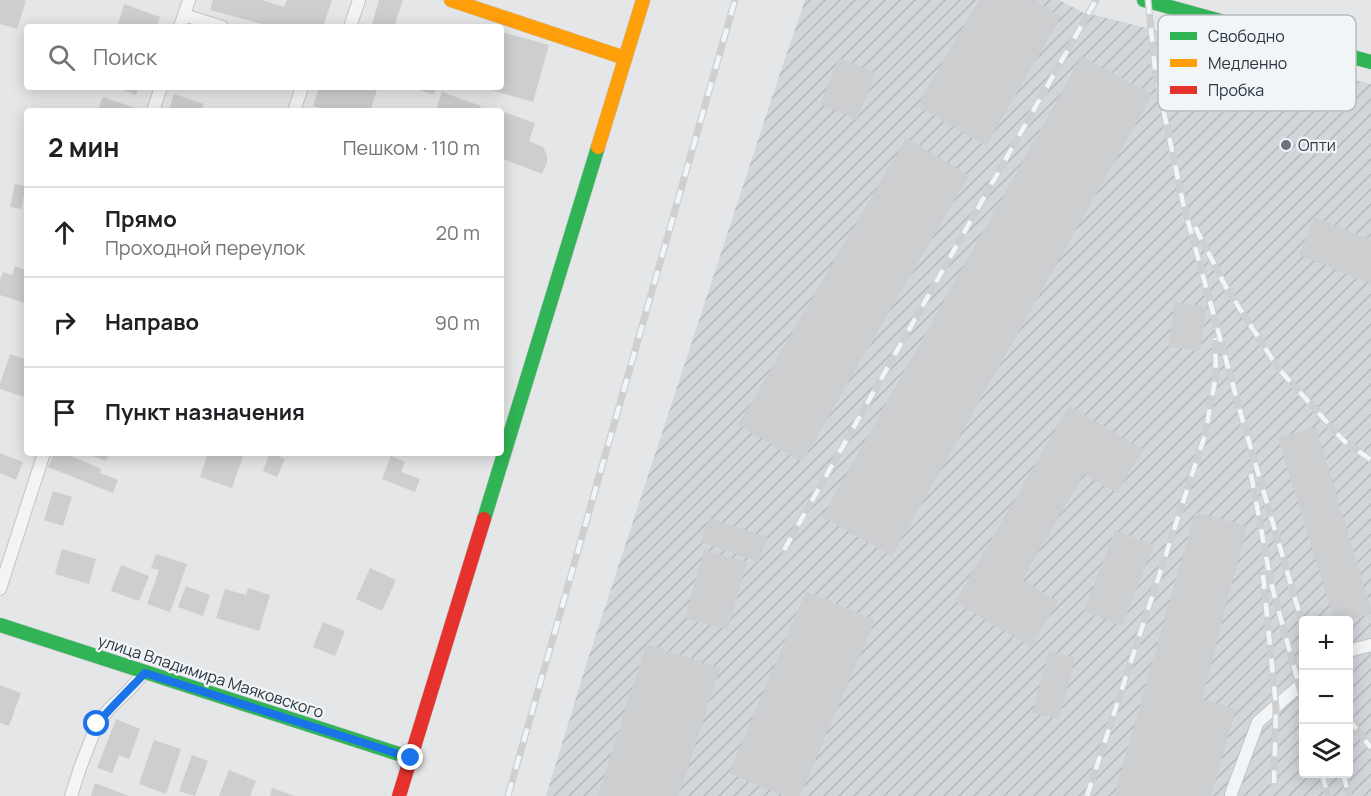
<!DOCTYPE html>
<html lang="ru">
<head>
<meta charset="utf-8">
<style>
	:root { --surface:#fff; --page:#f2f2f2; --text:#202124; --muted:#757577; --line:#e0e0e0 }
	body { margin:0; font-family:Manrope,sans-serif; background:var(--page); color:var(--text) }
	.controls { position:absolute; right:18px; bottom:18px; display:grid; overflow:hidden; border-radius:6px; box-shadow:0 3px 15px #0003 }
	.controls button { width:54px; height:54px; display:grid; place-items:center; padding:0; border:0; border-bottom:2px solid var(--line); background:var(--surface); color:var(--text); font:30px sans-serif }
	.stop { position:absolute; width:18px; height:18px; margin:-14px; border:4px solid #1a73e8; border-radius:50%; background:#fff }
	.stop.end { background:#1a73e8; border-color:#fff; box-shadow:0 2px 6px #0008 }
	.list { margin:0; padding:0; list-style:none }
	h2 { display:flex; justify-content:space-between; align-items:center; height:78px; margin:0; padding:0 24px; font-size:26px }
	h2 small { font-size:20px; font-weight:400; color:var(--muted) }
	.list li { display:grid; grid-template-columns:39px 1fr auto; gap:18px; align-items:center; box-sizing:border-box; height:90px; padding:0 24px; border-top:2px solid var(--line) }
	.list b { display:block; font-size:22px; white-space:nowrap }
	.list p { margin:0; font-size:20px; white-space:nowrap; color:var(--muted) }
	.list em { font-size:20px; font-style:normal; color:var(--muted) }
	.icon { flex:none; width:33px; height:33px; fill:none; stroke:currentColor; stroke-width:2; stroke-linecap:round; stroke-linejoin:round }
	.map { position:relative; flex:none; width:1371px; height:796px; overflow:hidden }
	.search { position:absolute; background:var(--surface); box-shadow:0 3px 15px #0003; left:24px; top:24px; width:480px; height:66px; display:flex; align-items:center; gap:15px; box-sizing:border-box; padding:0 21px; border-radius:6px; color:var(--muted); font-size:22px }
	.panel { position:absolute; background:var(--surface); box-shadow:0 3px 15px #0003; left:24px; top:108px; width:480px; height:348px; border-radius:6px }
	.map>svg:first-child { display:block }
</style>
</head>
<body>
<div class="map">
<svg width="1371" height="796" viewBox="0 0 1371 796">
	<defs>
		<pattern id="industrial-furrows" width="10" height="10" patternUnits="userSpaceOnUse" patternTransform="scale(1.5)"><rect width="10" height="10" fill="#d2d6db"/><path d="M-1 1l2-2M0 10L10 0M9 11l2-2" fill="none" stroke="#b4b8bd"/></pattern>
	</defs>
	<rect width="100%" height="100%" fill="#e4e6e8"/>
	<path fill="url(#industrial-furrows)" fill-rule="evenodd" d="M 805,0 L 1059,0 L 1082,12 L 1371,84 L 1371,796 L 546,796 L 587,662 L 776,85 ZM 1304,620 L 1348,620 L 1348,774 L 1304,774 Z"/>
	<g fill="#ccced0">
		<polygon points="0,0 22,0 26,1 17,29 0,24"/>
		<polygon points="213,0 262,0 284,7 287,0 332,0 323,27 273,27 210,10"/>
		<polygon points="379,0 403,0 394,27 381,27 372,24"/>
		<polygon points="979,0 1033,0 1061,17 986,146 917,106"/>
		<polygon points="124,4 160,17 157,27 117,27"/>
		<polygon points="502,32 549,45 533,102 484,88 501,87 501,37"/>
		<polygon points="1082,56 1152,95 892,556 822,517"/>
		<polygon points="839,58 876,73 857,120 820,104"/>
		<polygon points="116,87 139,87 136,95"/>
		<polygon points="319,87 378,87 370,111 330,111 313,106"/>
		<polygon points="411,87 437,87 434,95"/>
		<polygon points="442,92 481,106 479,111 439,111 436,110"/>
		<polygon points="174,94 204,104 201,111 173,111 169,110"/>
		<polygon points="103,97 135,108 134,111 102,111 98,110"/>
		<polygon points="501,111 535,123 529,141 543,147 547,156 547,163 542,174 501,158"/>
		<polygon points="906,138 969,175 802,462 738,425"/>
		<polygon points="15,184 26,186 21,209 10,207"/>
		<polygon points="1315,217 1371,240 1371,284 1299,255"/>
		<polygon points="15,266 27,271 27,304 0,295 0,280 3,272 12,275"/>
		<polygon points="1175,302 1207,307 1200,351 1168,346"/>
		<polygon points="10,354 27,360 27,398 0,389 0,384"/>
		<polygon points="1069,406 1143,449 1117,493 1084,474 1022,580 1058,601 1031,647 955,602"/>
		<polygon points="1316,427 1371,609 1371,614 1348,621 1334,620 1278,438"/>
		<polygon points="0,453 23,462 16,480 0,473"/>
		<polygon points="54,453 64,453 101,469 100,473 118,480 113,493 48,467"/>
		<polygon points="85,453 109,453 106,461"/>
		<polygon points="208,453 244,453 232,488 200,477"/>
		<polygon points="270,453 285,459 277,477 263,471"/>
		<polygon points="391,456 405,462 401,472 420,479 415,492 382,479"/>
		<polygon points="53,491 72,497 63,526 44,520"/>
		<polygon points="1195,512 1247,526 1202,699 1236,709 1211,796 1114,796"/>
		<polygon points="709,518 767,537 759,562 701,542"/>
		<polygon points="1115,530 1154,545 1122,626 1084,611"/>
		<polygon points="62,549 96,559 89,584 55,574"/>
		<polygon points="704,550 747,562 728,630 685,618"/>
		<polygon points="156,554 187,564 170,612 147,604 159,570 151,568"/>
		<polygon points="121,565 149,576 139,601 111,591"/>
		<polygon points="370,568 396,580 382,611 356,599"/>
		<polygon points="186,586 210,595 203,616 178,607"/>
		<polygon points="248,588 270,595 259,631 216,618 225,589 246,595"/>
		<polygon points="806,591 875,620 800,796 783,796 729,773"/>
		<polygon points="323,622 345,631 335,656 313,647"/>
		<polygon points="646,644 720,668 679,796 598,796"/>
		<polygon points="1049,651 1075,658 1059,719 1032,713"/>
		<polygon points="0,685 21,693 9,726 0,723"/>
		<polygon points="116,719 140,729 129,759 119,755 112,773 97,768"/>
		<polygon points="154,740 181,749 166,794 139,784"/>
		<polygon points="192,755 208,761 195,796 179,791"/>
		<polygon points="229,770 256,781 250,796 219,796"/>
		<polygon points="95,783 129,796 91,796"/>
		<polygon points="272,788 295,796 270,796"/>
	</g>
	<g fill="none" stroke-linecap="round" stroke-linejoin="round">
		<g stroke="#c2c4c6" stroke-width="14">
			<g id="lane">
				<polyline points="184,15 222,27"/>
				<polyline points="180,27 189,0"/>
				<polyline points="350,27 359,0"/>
				<polyline points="153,111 161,87"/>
				<polyline points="294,111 302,87"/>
				<polyline points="0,589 44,453"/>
				<polyline points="1348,651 1371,645"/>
				<polyline points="1231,794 1258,722 1304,682"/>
				<polyline points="71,796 80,768 97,724 110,708 128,691 144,673"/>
			</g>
		</g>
		<g stroke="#c2c4c6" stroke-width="15">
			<g id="fast">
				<polyline points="1144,0 1371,62"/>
				<polyline points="484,519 598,147"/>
				<polyline points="0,625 411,758"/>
			</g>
		</g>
		<g stroke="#c2c4c6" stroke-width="15">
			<g id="slow">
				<polyline points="451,0 625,58"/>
				<polyline points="598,147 643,0"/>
			</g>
		</g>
		<g stroke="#c2c4c6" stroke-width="15">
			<polyline id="jam" points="399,796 484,519"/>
		</g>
		<use href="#lane" stroke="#f3f4f5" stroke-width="12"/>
		<use href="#fast" stroke="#30b455" stroke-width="14"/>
		<use href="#slow" stroke="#ff9f0a" stroke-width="14"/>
		<use href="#jam" stroke="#e5322d" stroke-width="14"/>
		<g stroke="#cdcfd0" stroke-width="7">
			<g id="rail">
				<polyline points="1148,0 1155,69 1183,203 1242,418 1304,629"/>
				<polyline points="1195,227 1226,287 1278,368 1344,441 1371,460"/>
				<polyline points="1251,474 1271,583 1304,703"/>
				<polyline points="784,550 1096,0"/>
				<polyline points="1263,575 1276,707 1274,783"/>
				<polyline points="1348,718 1371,748"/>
				<polyline points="1322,774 1328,796"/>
				<polyline points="1343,774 1349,796"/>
				<polyline points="508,796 735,0"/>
				<polyline points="1087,796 1205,435 1216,375 1215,338"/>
			</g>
		</g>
		<use href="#rail" stroke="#f2f5f7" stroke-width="4.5" stroke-dasharray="14" stroke-linecap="butt"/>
	</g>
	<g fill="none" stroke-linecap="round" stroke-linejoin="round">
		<path stroke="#1a73e8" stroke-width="8" d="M 97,724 C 112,706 129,690 145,673 L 411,758"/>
	</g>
	<circle fill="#6b747c" stroke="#f2f5f7" stroke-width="2" cx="1286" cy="145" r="6"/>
	<g text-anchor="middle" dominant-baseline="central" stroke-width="4.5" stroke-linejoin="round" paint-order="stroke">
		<g font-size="16" fill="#2a3742" stroke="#f2f5f7" text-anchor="start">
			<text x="1298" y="145">Опти</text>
		</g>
		<g font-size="16" fill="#2a3742" stroke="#f2f5f7">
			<text transform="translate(211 676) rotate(18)">улица Владимира Маяковского</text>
		</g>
	</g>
	<rect x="1158" y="15" width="198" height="96" rx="9" fill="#f2f5f7" stroke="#b6bcc1" stroke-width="1.5"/>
	<rect x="1170" y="32" width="27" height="8" fill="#30b455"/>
	<rect x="1170" y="59" width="27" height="8" fill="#ff9f0a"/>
	<rect x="1170" y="86" width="27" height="8" fill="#e5322d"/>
	<g font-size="16" fill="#2a3742">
		<text x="1208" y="42">Свободно</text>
		<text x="1208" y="69">Медленно</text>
		<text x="1208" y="96">Пробка</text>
	</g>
</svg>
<div class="controls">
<button>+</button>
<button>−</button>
<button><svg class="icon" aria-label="layers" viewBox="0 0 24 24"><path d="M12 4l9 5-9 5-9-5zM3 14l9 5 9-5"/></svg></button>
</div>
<div class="stop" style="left:97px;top:724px"></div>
<div class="stop end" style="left:411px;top:758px"></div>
<div class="search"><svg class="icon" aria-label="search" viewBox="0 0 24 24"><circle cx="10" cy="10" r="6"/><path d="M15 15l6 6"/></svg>Поиск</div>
<section class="panel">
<h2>2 мин<small>Пешком · 110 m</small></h2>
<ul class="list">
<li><svg class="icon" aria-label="ahead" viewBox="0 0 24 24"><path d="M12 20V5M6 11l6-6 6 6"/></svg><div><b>Прямо</b><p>Проходной переулок</p></div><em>20 m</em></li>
<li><svg class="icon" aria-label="right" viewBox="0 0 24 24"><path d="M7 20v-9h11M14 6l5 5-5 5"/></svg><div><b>Направо</b></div><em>90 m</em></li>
<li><svg class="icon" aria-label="arrive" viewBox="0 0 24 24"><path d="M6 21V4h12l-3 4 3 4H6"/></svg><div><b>Пункт назначения</b></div></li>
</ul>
</section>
</div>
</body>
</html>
